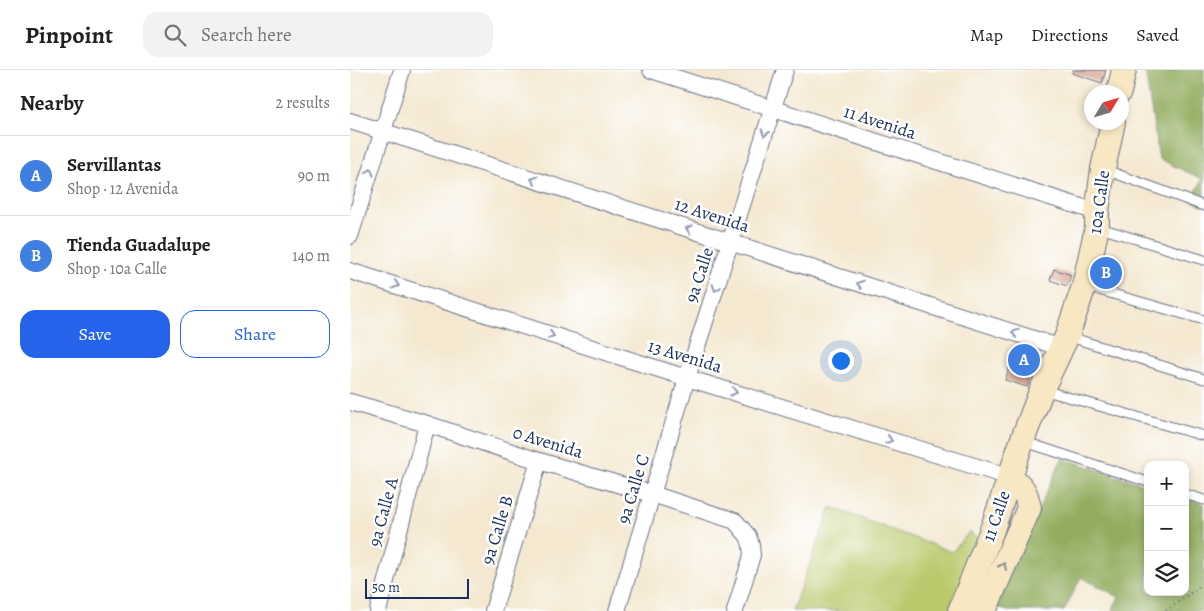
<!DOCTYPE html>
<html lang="en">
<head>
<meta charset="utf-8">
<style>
	:root { --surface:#fff; --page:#f2f2f2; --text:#202124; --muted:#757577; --line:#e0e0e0; --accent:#2563eb }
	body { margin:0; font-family:Alegreya,serif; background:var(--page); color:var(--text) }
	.controls { position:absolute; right:15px; bottom:15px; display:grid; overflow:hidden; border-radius:10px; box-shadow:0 2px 8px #0003 }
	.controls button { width:45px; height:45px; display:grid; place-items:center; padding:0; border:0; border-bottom:1px solid var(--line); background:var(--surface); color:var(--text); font:25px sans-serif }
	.compass { position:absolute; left:734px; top:15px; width:45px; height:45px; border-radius:50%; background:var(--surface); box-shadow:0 2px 8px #0003; rotate:52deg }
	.scale { position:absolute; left:15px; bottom:12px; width:104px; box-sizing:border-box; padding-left:5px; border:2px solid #1b2f5e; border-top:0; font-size:14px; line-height:18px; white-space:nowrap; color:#1b2f5e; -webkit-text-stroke:4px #fff; paint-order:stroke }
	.you { position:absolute; left:490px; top:290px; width:18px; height:18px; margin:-12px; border:4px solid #fff; border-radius:50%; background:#1a73e8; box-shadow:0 0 0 8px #1a73e833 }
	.badge { display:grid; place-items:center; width:32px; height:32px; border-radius:50%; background:var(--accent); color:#fff; font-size:16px; font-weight:700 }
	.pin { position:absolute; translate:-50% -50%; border:2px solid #fff; box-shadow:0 1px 5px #0006 }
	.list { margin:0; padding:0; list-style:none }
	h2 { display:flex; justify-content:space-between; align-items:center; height:65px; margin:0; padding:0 20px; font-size:21px }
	h2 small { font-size:16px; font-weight:400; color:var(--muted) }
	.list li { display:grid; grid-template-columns:32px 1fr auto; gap:15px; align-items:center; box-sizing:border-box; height:80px; padding:0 20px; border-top:1px solid var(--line) }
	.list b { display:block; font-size:19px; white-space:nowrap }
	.list p { margin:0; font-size:16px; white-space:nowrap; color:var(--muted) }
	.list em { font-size:16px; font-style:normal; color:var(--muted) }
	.actions { display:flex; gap:10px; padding:15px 20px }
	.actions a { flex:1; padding:11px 0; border:1px solid var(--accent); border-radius:15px; text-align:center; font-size:18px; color:var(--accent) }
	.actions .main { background:var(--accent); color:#fff }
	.icon { flex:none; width:28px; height:28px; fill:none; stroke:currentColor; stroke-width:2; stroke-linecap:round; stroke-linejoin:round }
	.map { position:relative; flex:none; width:854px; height:541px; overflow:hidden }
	header { display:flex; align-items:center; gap:30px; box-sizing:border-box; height:70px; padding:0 25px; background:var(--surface); border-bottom:1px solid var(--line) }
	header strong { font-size:24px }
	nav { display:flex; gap:28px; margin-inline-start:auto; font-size:18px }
	.search { width:350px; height:45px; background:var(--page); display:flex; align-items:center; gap:12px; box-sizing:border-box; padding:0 18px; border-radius:15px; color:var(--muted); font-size:19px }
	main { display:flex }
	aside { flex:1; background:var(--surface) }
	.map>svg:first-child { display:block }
</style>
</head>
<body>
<header>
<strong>Pinpoint</strong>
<div class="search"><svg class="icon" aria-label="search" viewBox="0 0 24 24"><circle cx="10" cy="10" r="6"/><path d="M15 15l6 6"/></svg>Search here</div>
<nav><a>Map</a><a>Directions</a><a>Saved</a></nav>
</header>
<main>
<aside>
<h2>Nearby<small>2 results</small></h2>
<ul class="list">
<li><span class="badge" style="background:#3f7fe0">A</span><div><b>Servillantas</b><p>Shop · 12 Avenida</p></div><em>90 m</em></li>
<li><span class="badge" style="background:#3f7fe0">B</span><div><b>Tienda Guadalupe</b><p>Shop · 10a Calle</p></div><em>140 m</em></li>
</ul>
<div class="actions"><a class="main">Save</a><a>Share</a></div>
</aside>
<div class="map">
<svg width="854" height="541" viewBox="0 0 854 541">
	<rect width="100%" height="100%" fill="#fff"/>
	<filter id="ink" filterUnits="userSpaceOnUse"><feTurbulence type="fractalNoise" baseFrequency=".02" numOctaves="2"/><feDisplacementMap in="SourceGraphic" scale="10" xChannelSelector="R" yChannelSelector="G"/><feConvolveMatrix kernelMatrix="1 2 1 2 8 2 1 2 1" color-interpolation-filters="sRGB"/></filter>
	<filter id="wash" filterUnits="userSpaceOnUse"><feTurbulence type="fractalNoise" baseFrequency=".0096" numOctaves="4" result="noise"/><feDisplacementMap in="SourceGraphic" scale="20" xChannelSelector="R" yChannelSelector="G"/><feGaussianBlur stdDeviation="1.12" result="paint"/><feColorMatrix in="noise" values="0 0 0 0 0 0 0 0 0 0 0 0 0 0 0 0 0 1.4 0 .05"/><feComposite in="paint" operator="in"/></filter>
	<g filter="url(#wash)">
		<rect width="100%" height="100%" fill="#f4e8d0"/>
		<polygon fill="#bac96c" stroke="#6a7c65" points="481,437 602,482 619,462 629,470 599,541 442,541"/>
		<g fill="#93ad60" stroke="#576e5f">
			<polygon points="795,0 854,0 854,136 842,131 852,109 809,89"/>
			<polygon points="712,388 798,416 798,522 835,522 835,428 854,434 854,541 762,541 769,527 731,507 714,541 657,541 645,536"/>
		</g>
		<g id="blocks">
			<g fill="#d49f89">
				<polygon points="723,0 756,0 752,13 722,3"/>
				<polygon points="748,192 769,201 763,214 742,205"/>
				<polygon points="704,199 721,205 717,216 700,210"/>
				<polygon points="666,278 688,285 677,317 655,310"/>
			</g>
		</g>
	</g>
	<g filter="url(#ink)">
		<use href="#blocks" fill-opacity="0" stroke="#677086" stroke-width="1"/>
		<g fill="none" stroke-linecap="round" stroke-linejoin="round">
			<g stroke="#677086" stroke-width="11">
				<g id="lane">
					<polyline points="753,99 854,136"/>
					<polyline points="747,157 854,190"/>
					<polyline points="735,216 854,250"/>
					<polyline points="717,266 854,309"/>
					<polyline points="693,320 854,366"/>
					<polyline points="672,371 798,412"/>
					<polyline points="835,424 854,430"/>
				</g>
			</g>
			<g stroke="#677086" stroke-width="18">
				<g id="street">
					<polyline points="301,0 747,142"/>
					<polyline points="0,51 712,278"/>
					<polyline points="0,166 52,0"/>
					<polyline points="0,201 337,308 660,407"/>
					<polyline points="0,332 77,354 189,391 302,424 385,451 398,466 401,475 402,485 385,541"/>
					<polyline points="28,541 77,354"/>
					<polyline points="143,541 189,391"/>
					<polyline points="267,541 337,308 435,0"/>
				</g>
			</g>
			<g stroke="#677086" stroke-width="26">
				<g id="secondary">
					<polyline points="769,22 774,0"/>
					<polyline points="610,541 643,457 672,371 692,319 717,266 734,216 747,157 747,142 753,99 763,52"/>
					<path d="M 634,541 L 679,438 C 676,421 673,417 660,407"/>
				</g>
			</g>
			<polyline stroke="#677086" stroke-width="2.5" stroke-dasharray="1 4" stroke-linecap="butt" points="816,541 854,513"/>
			<use href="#lane" stroke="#fff" stroke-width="9"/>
			<use href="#street" stroke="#fff" stroke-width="16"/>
			<use href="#secondary" stroke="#f8e7c3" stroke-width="24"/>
		</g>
		<defs><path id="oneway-chevron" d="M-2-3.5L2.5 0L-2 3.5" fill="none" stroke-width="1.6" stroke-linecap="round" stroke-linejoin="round" transform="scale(1.25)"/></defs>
		<g stroke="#8d97ae">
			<use href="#oneway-chevron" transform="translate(415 63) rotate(107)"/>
			<use href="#oneway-chevron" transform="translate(20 102) rotate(-73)"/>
			<use href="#oneway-chevron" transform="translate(184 110) rotate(-162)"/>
			<use href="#oneway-chevron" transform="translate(339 159) rotate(-162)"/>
			<use href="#oneway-chevron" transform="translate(510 214) rotate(-162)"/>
			<use href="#oneway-chevron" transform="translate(46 215) rotate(18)"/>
			<use href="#oneway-chevron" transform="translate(366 218) rotate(108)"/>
			<use href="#oneway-chevron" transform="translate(665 263) rotate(-162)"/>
			<use href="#oneway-chevron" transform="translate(201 265) rotate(18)"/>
			<use href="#oneway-chevron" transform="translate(384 322) rotate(17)"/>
			<use href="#oneway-chevron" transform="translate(539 370) rotate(17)"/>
		</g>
		<use stroke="#8a8b90" href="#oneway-chevron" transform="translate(653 496) rotate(-66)"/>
	</g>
	<g text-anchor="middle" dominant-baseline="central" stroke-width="5" stroke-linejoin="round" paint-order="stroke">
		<g font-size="18" fill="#1b2f5e" stroke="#fff">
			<text transform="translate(530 52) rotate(18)">11 Avenida</text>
			<text transform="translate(749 132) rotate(-82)">10a Calle</text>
			<text transform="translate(362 145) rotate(18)">12 Avenida</text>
			<text transform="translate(349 205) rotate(-72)">9a Calle</text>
			<text transform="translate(335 286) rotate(17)">13 Avenida</text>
			<text transform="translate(198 372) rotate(17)">0 Avenida</text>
			<text transform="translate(283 419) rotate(-73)">9a Calle C</text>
			<text transform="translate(33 442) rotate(-75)">9a Calle A</text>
			<text transform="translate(646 446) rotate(-71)">11 Calle</text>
			<text transform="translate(147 460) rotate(-73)">9a Calle B</text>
		</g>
	</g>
</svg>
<div class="controls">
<button>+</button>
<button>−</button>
<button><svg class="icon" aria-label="layers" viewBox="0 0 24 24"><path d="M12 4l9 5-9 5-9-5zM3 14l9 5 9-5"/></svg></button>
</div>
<svg class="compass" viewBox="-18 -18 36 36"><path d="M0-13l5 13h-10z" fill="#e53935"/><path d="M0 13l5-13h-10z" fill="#757577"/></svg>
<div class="scale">50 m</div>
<div class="you"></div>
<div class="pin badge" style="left:674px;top:290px;background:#3f7fe0">A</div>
<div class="pin badge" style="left:756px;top:203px;background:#3f7fe0">B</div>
</div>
</main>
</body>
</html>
